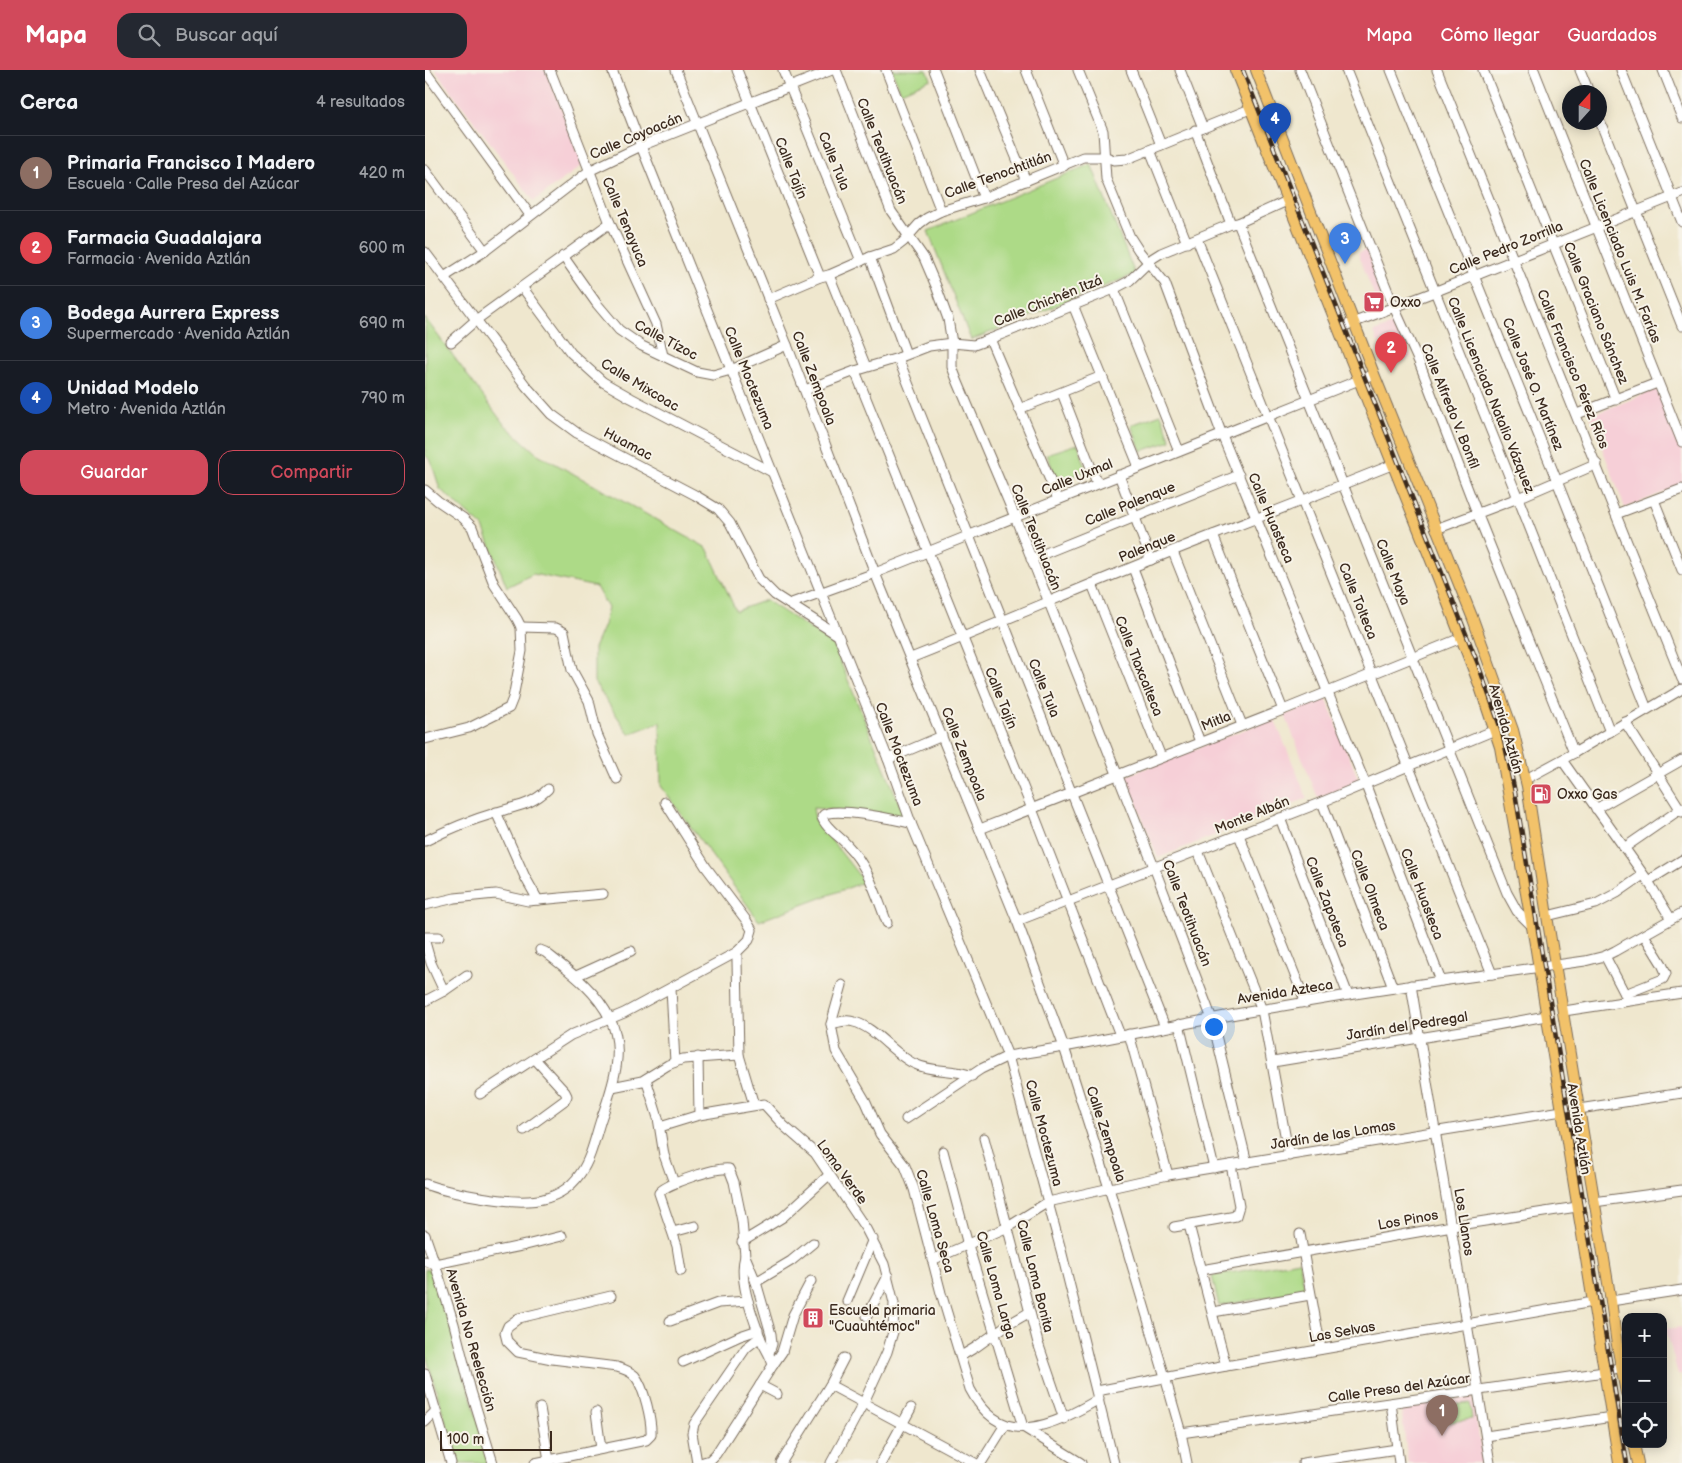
<!DOCTYPE html>
<html lang="es">
<head>
<meta charset="utf-8">
<style>
	:root { --surface:#171b24; --page:#242831; --text:#f1f3f6; --muted:#9ea1a6; --line:#363941; --accent:#d1495b }
	body { margin:0; font-family:"Balsamiq Sans",sans-serif; background:var(--page); color:var(--text) }
	.controls { position:absolute; right:15px; bottom:15px; display:grid; overflow:hidden; border-radius:10px; box-shadow:0 2px 12px #0003 }
	.controls button { width:45px; height:45px; display:grid; place-items:center; padding:0; border:0; border-bottom:1px solid var(--line); background:var(--surface); color:var(--text); font:25px sans-serif }
	.compass { position:absolute; left:1137px; top:15px; width:45px; height:45px; border-radius:50%; background:var(--surface); box-shadow:0 2px 12px #0003; rotate:21deg }
	.scale { position:absolute; left:15px; bottom:12px; width:112px; box-sizing:border-box; padding-left:5px; border:2px solid #3b2a1e; border-top:0; font-size:14px; line-height:18px; white-space:nowrap; color:#3b2a1e; -webkit-text-stroke:4px #f7f3e8; paint-order:stroke }
	.you { position:absolute; left:788px; top:956px; width:18px; height:18px; margin:-12px; border:4px solid #fff; border-radius:50%; background:#1a73e8; box-shadow:0 0 0 8px #1a73e833 }
	.badge { display:grid; place-items:center; width:32px; height:32px; border-radius:50%; background:var(--accent); color:#fff; font-size:16px; font-weight:700 }
	.pin { position:absolute; translate:-50% -41px; filter:drop-shadow(0 1px 2px #0008) }
	.pin::after { content:''; position:absolute; top:26px; width:18px; height:15px; background:inherit; clip-path:polygon(0 0,100% 0,50% 100%) }
	.list { margin:0; padding:0; list-style:none }
	h2 { display:flex; justify-content:space-between; align-items:center; height:65px; margin:0; padding:0 20px; font-size:21px }
	h2 small { font-size:16px; font-weight:400; color:var(--muted) }
	.list li { display:grid; grid-template-columns:32px 1fr auto; gap:15px; align-items:center; box-sizing:border-box; height:75px; padding:0 20px; border-top:1px solid var(--line) }
	.list b { display:block; font-size:19px; white-space:nowrap }
	.list p { margin:0; font-size:16px; white-space:nowrap; color:var(--muted) }
	.list em { font-size:16px; font-style:normal; color:var(--muted) }
	.actions { display:flex; gap:10px; padding:15px 20px }
	.actions a { flex:1; padding:11px 0; border:1px solid var(--accent); border-radius:15px; text-align:center; font-size:18px; color:var(--accent) }
	.actions .main { background:var(--accent); color:#fff }
	.icon { flex:none; width:28px; height:28px; fill:none; stroke:currentColor; stroke-width:2; stroke-linecap:round; stroke-linejoin:round }
	.map { position:relative; flex:none; width:1257px; height:1393px; overflow:hidden }
	header { display:flex; align-items:center; gap:30px; box-sizing:border-box; height:70px; padding:0 25px; background:var(--accent); color:#fff }
	header strong { font-size:24px }
	nav { display:flex; gap:28px; margin-inline-start:auto; font-size:18px }
	.search { width:350px; height:45px; background:var(--page); display:flex; align-items:center; gap:12px; box-sizing:border-box; padding:0 18px; border-radius:15px; color:var(--muted); font-size:19px }
	main { display:flex }
	aside { flex:1; background:var(--surface) }
	.map>svg:first-child { display:block }
</style>
</head>
<body>
<header>
<strong>Mapa</strong>
<div class="search"><svg class="icon" aria-label="search" viewBox="0 0 24 24"><circle cx="10" cy="10" r="6"/><path d="M15 15l6 6"/></svg>Buscar aquí</div>
<nav><a>Mapa</a><a>Cómo llegar</a><a>Guardados</a></nav>
</header>
<main>
<aside>
<h2>Cerca<small>4 resultados</small></h2>
<ul class="list">
<li><span class="badge" style="background:#8d6e63">1</span><div><b>Primaria Francisco I Madero</b><p>Escuela · Calle Presa del Azúcar</p></div><em>420 m</em></li>
<li><span class="badge" style="background:#e0444e">2</span><div><b>Farmacia Guadalajara</b><p>Farmacia · Avenida Aztlán</p></div><em>600 m</em></li>
<li><span class="badge" style="background:#3f7fe0">3</span><div><b>Bodega Aurrera Express</b><p>Supermercado · Avenida Aztlán</p></div><em>690 m</em></li>
<li><span class="badge" style="background:#1a4fb4">4</span><div><b>Unidad Modelo</b><p>Metro · Avenida Aztlán</p></div><em>790 m</em></li>
</ul>
<div class="actions"><a class="main">Guardar</a><a>Compartir</a></div>
</aside>
<div class="map">
<svg width="1257" height="1393" viewBox="0 0 1257 1393">
	<rect width="100%" height="100%" fill="#f7f3e8"/>
	<filter id="ink" filterUnits="userSpaceOnUse"><feTurbulence type="fractalNoise" baseFrequency=".02" numOctaves="2"/><feDisplacementMap in="SourceGraphic" scale="10" xChannelSelector="R" yChannelSelector="G"/><feConvolveMatrix kernelMatrix="1 2 1 2 8 2 1 2 1" color-interpolation-filters="sRGB"/></filter>
	<filter id="wash" filterUnits="userSpaceOnUse"><feTurbulence type="fractalNoise" baseFrequency=".0096" numOctaves="4" result="noise"/><feDisplacementMap in="SourceGraphic" scale="20" xChannelSelector="R" yChannelSelector="G"/><feGaussianBlur stdDeviation="1.12" result="paint"/><feColorMatrix in="noise" values="0 0 0 0 0 0 0 0 0 0 0 0 0 0 0 0 0 1.4 0 .05"/><feComposite in="paint" operator="in"/></filter>
	<g filter="url(#wash)">
		<rect width="100%" height="100%" fill="#efe7ce"/>
		<g fill="#f6cfd7">
			<polygon points="10,0 121,0 159,94 109,131"/>
			<polygon points="942,179 964,231 945,239 940,228 949,225 933,183"/>
			<polygon points="974,252 986,287 977,291 967,268 953,273 949,262"/>
			<polygon points="1232,319 1257,380 1257,415 1200,438 1165,346"/>
			<polygon points="901,628 934,711 893,728 860,645"/>
			<polygon points="849,648 882,728 733,788 701,706"/>
			<polygon points="1257,1257 1257,1304 1253,1305 1241,1259"/>
			<polygon points="1048,1327 1058,1393 983,1393 976,1338"/>
		</g>
		<g fill="#adda87" stroke="#748252">
			<polygon points="467,0 502,0 506,9 476,22"/>
			<polygon points="666,94 710,204 546,270 503,161"/>
			<polygon points="0,248 78,353 111,383 282,478 311,541 341,530 408,574 480,747 388,738 390,749 439,812 334,851 236,716 235,652 204,664 169,612 169,578 179,555 183,538 171,517 108,504 82,517 58,457 15,419 6,391 0,385"/>
			<polygon points="736,344 746,371 716,381 706,355"/>
			<polygon points="653,374 662,401 632,411 622,384"/>
			<polygon points="874,1191 880,1220 794,1236 787,1206"/>
			<polygon points="0,1199 10,1203 65,1393 33,1393 0,1282"/>
			<polygon points="1045,1333 1047,1349 1018,1353 1015,1336"/>
		</g>
	</g>
	<g filter="url(#ink)">
		<g fill="none" stroke-linecap="round" stroke-linejoin="round">
			<g stroke="#7a6c5c" stroke-width="11">
				<g id="minor">
					<polyline points="125,0 185,153 231,254 238,286"/>
					<polyline points="187,0 216,76 463,689 486,753 583,986 636,1180 689,1393"/>
					<polyline points="251,0 362,275 450,503 592,851 639,977 684,1118 740,1307 756,1363 762,1393"/>
					<polyline points="312,0 395,207"/>
					<polyline points="358,0 436,191"/>
					<polyline points="411,0 466,141 499,188 511,216 523,249 527,273 527,297 532,310 590,447 729,797 787,949 822,1093"/>
					<polyline points="461,0 516,141"/>
					<polyline points="509,0 559,128"/>
					<polyline points="555,0 601,111"/>
					<polyline points="601,0 639,96"/>
					<polyline points="653,0 678,61 681,109 705,167 714,181 740,213 797,365 940,713 1016,911"/>
					<polyline points="706,0 736,75"/>
					<polyline points="755,0 778,58"/>
					<polyline points="875,0 969,237 994,292 1052,443 1149,683"/>
					<polyline points="921,0 1093,428 1185,662"/>
					<polyline points="966,0 1132,411 1222,639"/>
					<polyline points="1012,0 1257,609"/>
					<polyline points="1058,0 1191,330"/>
					<polyline points="1109,0 1257,372"/>
					<polyline points="1155,0 1164,22"/>
					<polyline points="1196,0 1257,152"/>
					<polyline points="1238,0 1257,48"/>
					<polyline points="0,1 105,145"/>
					<polyline points="1174,49 1257,256"/>
					<polyline points="770,60 806,154"/>
					<polyline points="725,80 762,173"/>
					<polyline points="0,100 60,181"/>
					<polyline points="813,153 1082,823 1092,841 1107,856"/>
					<path d="M 772,169 C 870,414 970,658 1067,904"/>
					<polyline points="0,182 101,316 126,344 152,363 270,425 293,439 305,453 334,509 350,525 411,564"/>
					<polyline points="138,186 172,234 194,260 217,276 272,302 288,305 306,300 362,275"/>
					<polyline points="445,187 481,284"/>
					<polyline points="404,205 441,297"/>
					<polyline points="19,207 60,181 164,101 216,76 407,0"/>
					<polyline points="97,217 146,283 178,312 206,328 347,402"/>
					<polyline points="689,219 754,381"/>
					<polyline points="343,229 395,207 404,205 445,187 469,179 478,172 494,154 502,148 516,141 559,128 658,87 681,87 689,90 702,89 825,39"/>
					<polyline points="648,235 714,397"/>
					<polyline points="914,258 1009,222 1257,123"/>
					<polyline points="565,269 633,429"/>
					<polyline points="26,272 51,250 185,153"/>
					<polyline points="473,288 740,957"/>
					<polyline points="430,301 607,739 695,965"/>
					<polyline points="380,320 430,301 473,288 504,276 527,273 549,275 565,269 689,219 704,211 728,188 736,183 806,154 813,153 862,131"/>
					<polyline points="637,323 672,413"/>
					<polyline points="594,339 677,306"/>
					<polyline points="1152,344 1232,313"/>
					<polyline points="694,405 726,490"/>
					<polyline points="0,420 13,431 38,448 47,457 69,514 92,549 96,557 97,581 88,628 84,638 44,658 0,669"/>
					<polyline points="1229,430 1257,500"/>
					<polyline points="1191,444 1257,419"/>
					<polyline points="1011,459 1093,428 1172,394"/>
					<polyline points="788,465 858,640"/>
					<polyline points="748,482 817,655"/>
					<polyline points="606,489 814,405"/>
					<polyline points="708,498 775,672"/>
					<polyline points="667,514 736,687"/>
					<polyline points="364,534 450,503 545,465 949,304"/>
					<polyline points="96,557 131,558 139,562 147,600 164,631 172,664 192,709"/>
					<path d="M 486,588 C 587,548 687,504 788,465 C 849,442 909,418 969,394"/>
					<polyline points="1200,652 1257,742"/>
					<polyline points="463,689 517,666"/>
					<polyline points="1137,690 1223,811 1246,849"/>
					<polyline points="1101,709 1149,683 1257,619"/>
					<polyline points="240,732 281,797 321,850 327,860 324,870 312,882 312,891 314,985 329,1035"/>
					<polyline points="897,732 968,918"/>
					<polyline points="1171,739 1257,690"/>
					<polyline points="71,742 100,807 113,830"/>
					<polyline points="855,748 923,925"/>
					<polyline points="555,759 858,640 1036,568"/>
					<polyline points="814,765 881,933"/>
					<path d="M 0,771 C 22,760 46,750 70,743 C 92,735 104,737 123,719"/>
					<polyline points="1199,778 1257,738"/>
					<polyline points="773,781 837,940 864,1086"/>
					<polyline points="1223,811 1257,790"/>
					<polyline points="0,835 30,828 60,825 71,824 103,831 178,824"/>
					<polyline points="1122,846 1171,834 1192,823 1218,805"/>
					<polyline points="592,851 897,732 1070,660"/>
					<path d="M 462,853 C 452,827 443,796 423,776 C 416,767 400,758 397,747 C 399,744 399,744 403,743 C 422,739 466,749 486,753"/>
					<polyline points="0,867 14,867"/>
					<polyline points="0,872 6,893 19,921"/>
					<polyline points="1180,886 1202,928"/>
					<polyline points="151,906 206,881"/>
					<path d="M 417,915 L 406,954 L 411,981 L 441,1032 L 455,1064 L 480,1096 L 489,1119 L 516,1223 L 545,1319 C 577,1381 627,1356 674,1329"/>
					<polyline points="986,915 1065,1393"/>
					<polyline points="246,919 250,992"/>
					<polyline points="1200,924 1238,909 1241,903 1237,894 1219,865"/>
					<polyline points="0,931 19,921 42,905"/>
					<polyline points="1139,941 1257,923"/>
					<path d="M 406,954 C 414,952 422,949 429,952 C 450,957 469,985 490,994 C 508,1003 528,998 547,1006"/>
					<polyline points="754,954 789,1098"/>
					<polyline points="704,964 743,1105"/>
					<polyline points="273,987 274,1045"/>
					<polyline points="848,992 1055,958 1121,946"/>
					<polyline points="221,1009 233,1048 239,1085 249,1113"/>
					<polyline points="187,1017 217,1011 243,995 258,989 314,985"/>
					<polyline points="55,1024 146,965 199,943 312,882"/>
					<polyline points="1154,1039 1257,1023"/>
					<polyline points="481,1049 556,999 583,986 639,977 811,944 923,925 1016,911 1160,891 1180,886 1190,881 1257,843"/>
					<polyline points="235,1057 274,1045 339,1034 359,1056 390,1083 441,1159 459,1194 469,1233 468,1262 462,1282 439,1332 406,1393"/>
					<polyline points="99,1060 140,1030 142,1026 140,1022 110,989"/>
					<polyline points="559,1068 613,1273 639,1349"/>
					<polyline points="518,1081 543,1175 598,1357 656,1393"/>
					<path d="M 0,1114 C 18,1121 36,1124 55,1127 C 90,1133 132,1138 155,1104 C 168,1086 171,1061 179,1041 C 189,1012 200,978 185,949 C 171,920 144,901 120,882 L 115,880"/>
					<polyline points="1169,1132 1257,1120"/>
					<polyline points="764,1155 801,1296"/>
					<polyline points="749,1157 811,1146 814,1136 806,1095"/>
					<polyline points="248,1162 270,1156"/>
					<polyline points="875,1164 896,1279"/>
					<polyline points="0,1165 10,1194 101,1175 137,1166"/>
					<polyline points="317,1172 358,1147 404,1105"/>
					<polyline points="507,1190 583,1157 623,1132 743,1105 1137,1041"/>
					<polyline points="0,1191 10,1194 29,1254 46,1321 68,1393"/>
					<polyline points="776,1200 1027,1156 1152,1137"/>
					<path d="M 256,1201 L 252,1176 L 234,1123 C 240,1114 292,1097 304,1099 L 309,1112 L 317,1151 L 320,1186 L 331,1212 L 346,1264 L 347,1274 L 344,1283"/>
					<polyline points="331,1212 366,1191 388,1173"/>
					<polyline points="422,1231 448,1169"/>
					<polyline points="1186,1231 1257,1220"/>
					<polyline points="788,1242 885,1225"/>
					<polyline points="442,1246 463,1206"/>
					<polyline points="245,1251 293,1233 323,1231"/>
					<polyline points="536,1286 551,1277 579,1257 605,1242"/>
					<polyline points="258,1292 315,1266 333,1260"/>
					<polyline points="348,1295 357,1282 368,1245 386,1211"/>
					<polyline points="0,1304 26,1393"/>
					<polyline points="335,1315 352,1324"/>
					<polyline points="405,1315 550,1393"/>
					<polyline points="672,1321 801,1296 1168,1232"/>
					<polyline points="966,1333 974,1393"/>
					<polyline points="115,1338 124,1390"/>
					<polyline points="171,1342 176,1379"/>
					<polyline points="0,1352 11,1341"/>
					<polyline points="756,1363 1179,1302 1196,1297"/>
					<polyline points="1061,1366 1187,1347"/>
					<path d="M 110,1393 L 221,1370 L 226,1365 C 227,1351 219,1317 210,1306 C 205,1301 199,1299 192,1297 L 127,1289 L 93,1282 L 82,1271 L 80,1263 L 83,1256 L 94,1248 L 186,1226"/>
					<polyline points="272,1393 267,1363 269,1354 321,1278 335,1267"/>
					<path d="M 275,1393 L 285,1390 L 291,1384 L 348,1295 C 345,1284 339,1277 335,1267 C 327,1245 313,1209 320,1186"/>
					<polyline points="356,1393 405,1315 419,1288"/>
					<polyline points="456,1393 486,1338"/>
					<polyline points="556,1393 580,1355"/>
					<polyline points="878,1393 972,1379"/>
				</g>
			</g>
			<g stroke="#7a6c5c" stroke-width="12">
				<g id="major">
					<polyline points="810,0 1013,508 1055,617 1075,677 1110,874 1194,1393"/>
					<polyline points="831,0 949,304 1048,549 1088,660 1102,716 1122,846 1186,1231 1192,1275 1201,1323"/>
					<polyline points="1209,1374 1213,1393"/>
				</g>
			</g>
			<use href="#minor" stroke="#fff" stroke-width="9"/>
			<use href="#major" stroke="#f2c26a" stroke-width="10"/>
			<g stroke="#3b2a1e" stroke-width="4.5">
				<polyline id="rail" points="818,0 1053,594 1077,662 1090,722 1202,1393"/>
			</g>
			<use href="#rail" stroke="#f7f3e8" stroke-width="2.5" stroke-dasharray="8" stroke-linecap="butt"/>
		</g>
	</g>
	<defs>
		<g id="supermarket-square" transform="scale(1.125)"><rect x="-9" y="-9" width="18" height="18" rx="4" fill="#d1495b" stroke="#f7f3e8"/><path d="M-6-5.5h2.5l.6 2H6L4.5 2H-2.5L-4.4-4H-6ZM-1.5 3.2a1.3 1.3 0 1 0 .1 0ZM3 3.2a1.3 1.3 0 1 0 .1 0Z" fill="#fff"/></g>
		<g id="fuel-square" transform="scale(1.125)"><rect x="-9" y="-9" width="18" height="18" rx="4" fill="#d1495b" stroke="#f7f3e8"/><path d="M-5.5-6h7V0h2V4h1.3V-2.5L3-4.5l.8-.8L6-3V5H2.5V1h-1V6h-7ZM-4.2-4.7v3.2H.2V-4.7Z" fill="#fff"/></g>
		<g id="building-square" transform="scale(1.125)"><rect x="-9" y="-9" width="18" height="18" rx="4" fill="#d1495b" stroke="#f7f3e8"/><path d="M-4-6H4V6H1V3H-1V6H-4ZM-2.5-4.3h1.7v1.8h-1.7ZM.8-4.3h1.7v1.8H.8ZM-2.5-1h1.7V.8h-1.7ZM.8-1h1.7V.8H.8Z" fill="#fff"/></g>
	</defs>
	<g fill-rule="evenodd">
		<use href="#supermarket-square" x="949" y="232"/>
		<use href="#fuel-square" x="1116" y="724"/>
		<use href="#building-square" x="388" y="1248"/>
	</g>
	<g text-anchor="middle" dominant-baseline="central" stroke-width="4" stroke-linejoin="round" paint-order="stroke">
		<g font-size="14" fill="#3b2a1e" stroke="#f7f3e8">
			<text transform="translate(211 66) rotate(-23)">Calle Coyoacán</text>
			<text transform="translate(457 81) rotate(68)">Calle Teotihuacán</text>
			<text transform="translate(409 91) rotate(68)">Calle Tula</text>
			<text transform="translate(366 98) rotate(68)">Calle Tajín</text>
			<text transform="translate(573 105) rotate(-20)">Calle Tenochtitlán</text>
			<text transform="translate(200 152) rotate(67)">Calle Tenayuca</text>
			<text transform="translate(1081 178) rotate(-22)">Calle Pedro Zorrilla</text>
			<text transform="translate(1195 181) rotate(68)">Calle Licenciado Luis M. Farías</text>
			<text transform="translate(623 231) rotate(-22)">Calle Chichén Itzá</text>
			<text transform="translate(1171 243) rotate(68)">Calle Graciano Sánchez</text>
			<text transform="translate(241 270) rotate(28)">Calle Tízoc</text>
			<text transform="translate(1148 299) rotate(68)">Calle Francisco Pérez Ríos</text>
			<text transform="translate(324 308) rotate(68)">Calle Moctezuma</text>
			<text transform="translate(389 308) rotate(69)">Calle Zempoala</text>
			<text transform="translate(1108 314) rotate(68)">Calle José O. Martínez</text>
			<text transform="translate(215 315) rotate(31)">Calle Mixcoac</text>
			<text transform="translate(1066 325) rotate(68)">Calle Licenciado Natalio Vázquez</text>
			<text transform="translate(1025 336) rotate(68)">Calle Alfredo V. Bonfil</text>
			<text transform="translate(203 374) rotate(28)">Huamac</text>
			<text transform="translate(652 407) rotate(-22)">Calle Uxmal</text>
			<text transform="translate(705 434) rotate(-22)">Calle Palenque</text>
			<text transform="translate(846 448) rotate(67)">Calle Huasteca</text>
			<text transform="translate(611 467) rotate(68)">Calle Teotihuacán</text>
			<text transform="translate(722 477) rotate(-22)">Palenque</text>
			<text transform="translate(968 502) rotate(68)">Calle Maya</text>
			<text transform="translate(933 531) rotate(68)">Calle Tolteca</text>
			<text transform="translate(714 596) rotate(68)">Calle Tlaxcalteca</text>
			<text transform="translate(619 618) rotate(68)">Calle Tula</text>
			<text transform="translate(576 628) rotate(68)">Calle Tajín</text>
			<text transform="translate(791 651) rotate(-22)">Mitla</text>
			<text transform="translate(1081 659) rotate(74)">Avenida Aztlán</text>
			<text transform="translate(474 684) rotate(69)">Calle Moctezuma</text>
			<text transform="translate(539 684) rotate(68)">Calle Zempoala</text>
			<text transform="translate(827 745) rotate(-22)">Monte Albán</text>
			<text transform="translate(945 820) rotate(69)">Calle Olmeca</text>
			<text transform="translate(997 824) rotate(69)">Calle Huasteca</text>
			<text transform="translate(902 832) rotate(69)">Calle Zapoteca</text>
			<text transform="translate(762 843) rotate(69)">Calle Teotihuacán</text>
			<text transform="translate(860 922) rotate(-9)">Avenida Azteca</text>
			<text transform="translate(982 956) rotate(-9)">Jardín del Pedregal</text>
			<text transform="translate(1154 1059) rotate(81)">Avenida Aztlán</text>
			<text transform="translate(619 1063) rotate(75)">Calle Moctezuma</text>
			<text transform="translate(681 1064) rotate(72)">Calle Zempoala</text>
			<text transform="translate(908 1065) rotate(-9)">Jardín de las Lomas</text>
			<text transform="translate(417 1102) rotate(54)">Loma Verde</text>
			<text transform="translate(983 1150) rotate(-10)">Los Pinos</text>
			<text transform="translate(510 1151) rotate(74)">Calle Loma Seca</text>
			<text transform="translate(1039 1152) rotate(81)">Los Llanos</text>
			<text transform="translate(610 1206) rotate(76)">Calle Loma Bonita</text>
			<text transform="translate(571 1215) rotate(74)">Calle Loma Larga</text>
			<text transform="translate(917 1262) rotate(-10)">Las Selvas</text>
			<text transform="translate(46 1270) rotate(74)">Avenida No Reelección</text>
			<text transform="translate(974 1318) rotate(-8)">Calle Presa del Azúcar</text>
		</g>
		<g font-size="14" fill="#3b2a1e" stroke="#f7f3e8" text-anchor="start">
			<text x="965" y="232">Oxxo</text>
			<text x="1132" y="724">Oxxo Gas</text>
			<text x="404" y="1240">Escuela primaria<tspan x="404" dy="16">"Cuauhtémoc"</tspan></text>
		</g>
	</g>
</svg>
<div class="controls">
<button>+</button>
<button>−</button>
<button><svg class="icon" aria-label="locate" viewBox="0 0 24 24"><circle cx="12" cy="12" r="6"/><path d="M12 2v4M12 18v4M2 12h4M18 12h4"/></svg></button>
</div>
<svg class="compass" viewBox="-18 -18 36 36"><path d="M0-13l5 13h-10z" fill="#e53935"/><path d="M0 13l5-13h-10z" fill="#9ea1a6"/></svg>
<div class="scale">100 m</div>
<div class="you"></div>
<div class="pin badge" style="left:1017px;top:1366px;background:#8d6e63">1</div>
<div class="pin badge" style="left:966px;top:303px;background:#e0444e">2</div>
<div class="pin badge" style="left:920px;top:194px;background:#3f7fe0">3</div>
<div class="pin badge" style="left:850px;top:74px;background:#1a4fb4">4</div>
</div>
</main>
</body>
</html>
